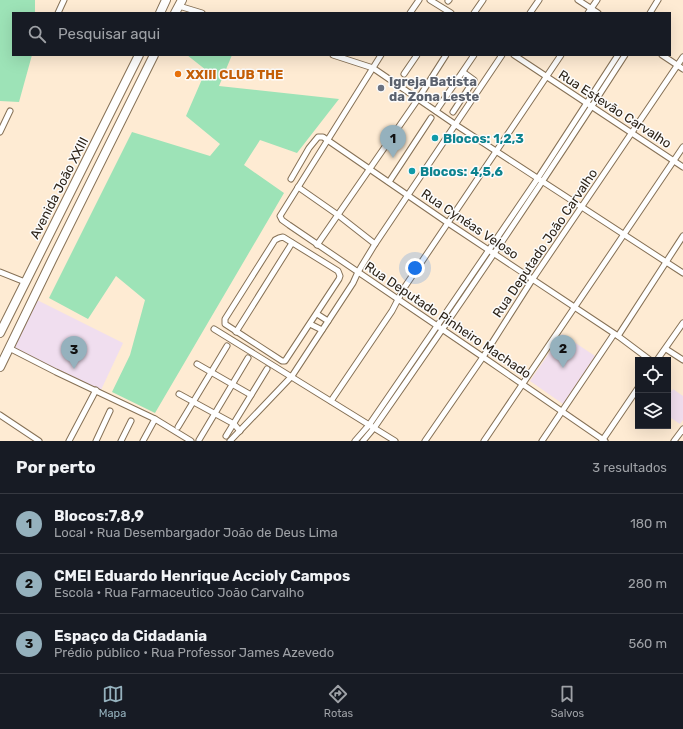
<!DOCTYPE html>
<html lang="pt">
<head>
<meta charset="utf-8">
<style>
	:root { --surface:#171b24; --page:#20242c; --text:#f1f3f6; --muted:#9ea1a6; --line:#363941; --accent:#95b1bd }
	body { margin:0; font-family:Rubik,sans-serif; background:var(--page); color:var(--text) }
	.controls { position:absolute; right:12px; bottom:12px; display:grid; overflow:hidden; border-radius:0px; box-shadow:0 4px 16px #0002 }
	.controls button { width:36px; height:36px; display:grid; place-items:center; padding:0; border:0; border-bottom:1px solid var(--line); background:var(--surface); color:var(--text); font:20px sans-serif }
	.you { position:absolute; left:415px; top:268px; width:14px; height:14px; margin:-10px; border:3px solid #fff; border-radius:50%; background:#1a73e8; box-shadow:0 0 0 6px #1a73e833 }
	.badge { display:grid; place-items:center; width:26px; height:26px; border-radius:50%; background:var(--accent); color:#111; font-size:13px; font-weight:700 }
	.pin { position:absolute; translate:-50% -33px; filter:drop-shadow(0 1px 2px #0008) }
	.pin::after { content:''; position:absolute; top:21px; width:14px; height:12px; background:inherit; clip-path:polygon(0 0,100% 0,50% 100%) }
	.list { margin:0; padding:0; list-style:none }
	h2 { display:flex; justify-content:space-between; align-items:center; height:52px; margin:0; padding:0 16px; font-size:17px }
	h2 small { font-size:13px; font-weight:400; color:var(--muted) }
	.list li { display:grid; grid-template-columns:26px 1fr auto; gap:12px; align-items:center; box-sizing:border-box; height:60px; padding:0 16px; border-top:1px solid var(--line) }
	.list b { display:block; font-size:15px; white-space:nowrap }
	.list p { margin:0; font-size:13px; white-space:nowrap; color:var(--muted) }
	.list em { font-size:13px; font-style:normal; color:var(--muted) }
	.icon { flex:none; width:22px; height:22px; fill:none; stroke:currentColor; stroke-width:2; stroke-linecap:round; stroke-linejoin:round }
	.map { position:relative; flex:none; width:683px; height:441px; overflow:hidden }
	.search { position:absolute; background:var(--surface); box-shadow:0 4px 16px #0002; left:12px; right:12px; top:12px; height:44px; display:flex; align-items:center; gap:10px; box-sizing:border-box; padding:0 14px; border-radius:0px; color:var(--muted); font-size:15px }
	.sheet { height:232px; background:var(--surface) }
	nav { display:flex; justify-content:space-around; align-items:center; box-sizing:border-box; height:56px; border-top:1px solid var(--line); background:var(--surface); font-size:11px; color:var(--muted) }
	nav a { display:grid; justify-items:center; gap:2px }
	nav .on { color:var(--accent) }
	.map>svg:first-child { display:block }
</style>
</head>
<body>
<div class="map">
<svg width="683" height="441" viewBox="0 0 683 441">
	<rect width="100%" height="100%" fill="#feebd3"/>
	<polygon fill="#f0deef" points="37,300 123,343 101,390 13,349"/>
	<g fill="#f1deee">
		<polygon points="562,334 595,356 563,404 530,381"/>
		<polygon points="668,388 672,391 673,389 683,396 683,420 680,424 668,416"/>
	</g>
	<g fill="#9de3b7">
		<polygon points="0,0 35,0 35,13 13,13 13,55 32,55 19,102 0,101"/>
		<polygon points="187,55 232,55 219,86 339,99 297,153 260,140 244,165 284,193 155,413 112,392 130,355 145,300 116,276 88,319 49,298 132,132 210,156 220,144 186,116 206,70"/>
	</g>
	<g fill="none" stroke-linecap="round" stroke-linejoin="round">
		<g stroke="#867156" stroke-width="7">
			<g id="street">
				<polyline points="430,0 451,13"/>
				<polyline points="578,0 598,13"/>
				<polyline points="448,1 449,0"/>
				<polyline points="179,6 202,13"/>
				<polyline points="58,13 64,0"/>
				<polyline points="410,13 419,0"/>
				<polyline points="474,13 483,0"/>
				<polyline points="530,13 539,0"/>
				<polyline points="588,13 597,0"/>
				<polyline points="650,13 658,0"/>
				<polyline points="333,55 373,68 456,125 683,273"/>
				<polyline points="381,55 280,216 282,220 289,225 483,357 605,441"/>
				<polyline points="514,55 683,167"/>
				<polyline points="662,55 683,69"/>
				<polyline points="404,74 417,55"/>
				<polyline points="436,111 474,55"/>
				<polyline points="453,112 474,80 463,72"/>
				<polyline points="0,132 10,111"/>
				<polyline points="291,179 309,148 318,137 323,137 448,223 618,336 650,360"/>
				<polyline points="389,182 431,118"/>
				<polyline points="298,187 338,215 375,244"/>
				<polygon points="283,237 338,271 340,276 339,279 285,361 282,361 225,324 225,319 275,240 279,238"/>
				<polyline points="317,245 418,99 446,55"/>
				<polyline points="0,272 25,282"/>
				<polyline points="317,314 328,321"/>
				<polyline points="310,324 322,330"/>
				<polyline points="214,329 395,441"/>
				<polyline points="236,332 292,243"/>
				<polyline points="618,336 683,236"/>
				<polyline points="9,348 56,372 155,419 191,441"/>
				<polyline points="666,349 683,360"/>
				<polyline points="657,360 683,323"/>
				<polyline points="197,364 251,395"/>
				<polyline points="179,394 234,424 240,431"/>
				<polyline points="331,401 392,311 404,288 561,55"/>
				<polyline points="0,415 39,441"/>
				<polyline points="178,427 227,346"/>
				<polyline points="226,436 267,369"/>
				<polyline points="199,440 248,358"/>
				<polyline points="69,441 96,390"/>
				<polyline points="96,441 110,411"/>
				<polyline points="121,441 131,421"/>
				<polyline points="143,441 155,419"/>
				<polyline points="230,441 292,376 353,283 358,272 375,244 502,55"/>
				<polyline points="355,441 369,425 437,326 538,178 618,55"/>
				<path d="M 363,441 L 374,428 C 460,305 544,181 625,55"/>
				<polyline points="425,441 483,357 532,280 683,57"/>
				<polyline points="484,441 683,147"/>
				<polyline points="542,441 614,334"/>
				<polyline points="602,441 638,388"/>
				<polyline points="674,441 683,429"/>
			</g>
		</g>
		<g stroke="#867156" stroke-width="10">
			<g id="primary">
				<polyline points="160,13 166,0"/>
				<polyline points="175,13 182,0"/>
				<polyline points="0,333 139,55"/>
				<polyline points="0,367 52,260 154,55"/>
			</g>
		</g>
		<use href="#street" stroke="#fff" stroke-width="5"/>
		<use href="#primary" stroke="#fff" stroke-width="8"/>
	</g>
	<circle fill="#e8710a" stroke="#fcfcfc" stroke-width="1.5" cx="178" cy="74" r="4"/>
	<circle fill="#6b7280" stroke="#fcfcfc" stroke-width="1.5" cx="381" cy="88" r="4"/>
	<g fill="#0f9aa8" stroke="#fcfcfc" stroke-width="1.5">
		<circle cx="435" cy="138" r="4"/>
		<circle cx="412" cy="171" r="4"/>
	</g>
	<g text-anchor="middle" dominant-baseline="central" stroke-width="3" stroke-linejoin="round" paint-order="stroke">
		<g font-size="13" font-weight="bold" fill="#c56008" stroke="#fcfcfc" text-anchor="start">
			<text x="186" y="74">XXIII CLUB THE</text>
		</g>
		<g font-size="13" font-weight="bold" fill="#5b616d" stroke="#fcfcfc" text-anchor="start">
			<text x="389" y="81">Igreja Batista<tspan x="389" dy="15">da Zona Leste</tspan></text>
		</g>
		<g font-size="13" fill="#2c2318" stroke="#fcfcfc">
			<text transform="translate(615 109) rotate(33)">Rua Estevão Carvalho</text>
			<text transform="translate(59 188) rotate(-63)">Avenida João XXIII</text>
			<text transform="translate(470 224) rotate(34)">Rua Cynéas Veloso</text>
			<text transform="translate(545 243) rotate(-56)">Rua Deputado João Carvalho</text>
			<text transform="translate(448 320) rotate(34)">Rua Deputado Pinheiro Machado</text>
		</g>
		<g font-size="13" font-weight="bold" fill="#0d838f" stroke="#fcfcfc" text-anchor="start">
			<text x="443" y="138">Blocos: 1,2,3</text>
			<text x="420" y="171">Blocos: 4,5,6</text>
		</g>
	</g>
</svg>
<div class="controls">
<button><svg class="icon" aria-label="locate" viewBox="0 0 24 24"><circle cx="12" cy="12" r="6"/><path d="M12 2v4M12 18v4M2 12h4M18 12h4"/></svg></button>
<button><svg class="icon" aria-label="layers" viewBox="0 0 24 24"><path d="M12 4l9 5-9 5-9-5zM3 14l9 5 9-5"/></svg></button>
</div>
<div class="you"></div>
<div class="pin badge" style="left:393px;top:158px">1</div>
<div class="pin badge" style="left:563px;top:368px">2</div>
<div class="pin badge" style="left:74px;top:369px">3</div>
<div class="search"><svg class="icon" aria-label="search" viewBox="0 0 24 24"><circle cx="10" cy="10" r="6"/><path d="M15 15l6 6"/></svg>Pesquisar aqui</div>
</div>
<section class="sheet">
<h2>Por perto<small>3 resultados</small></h2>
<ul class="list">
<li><span class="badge">1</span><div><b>Blocos:7,8,9</b><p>Local · Rua Desembargador João de Deus Lima</p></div><em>180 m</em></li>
<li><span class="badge">2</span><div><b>CMEI Eduardo Henrique Accioly Campos</b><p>Escola · Rua Farmaceutico João Carvalho</p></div><em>280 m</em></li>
<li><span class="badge">3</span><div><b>Espaço da Cidadania</b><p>Prédio público · Rua Professor James Azevedo</p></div><em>560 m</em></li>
</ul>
</section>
<nav>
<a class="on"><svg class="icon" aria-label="map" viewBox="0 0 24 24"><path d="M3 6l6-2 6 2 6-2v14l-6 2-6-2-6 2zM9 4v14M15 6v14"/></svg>Mapa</a>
<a><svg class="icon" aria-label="directions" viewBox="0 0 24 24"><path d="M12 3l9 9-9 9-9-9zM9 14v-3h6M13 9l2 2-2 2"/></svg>Rotas</a>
<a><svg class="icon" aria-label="saved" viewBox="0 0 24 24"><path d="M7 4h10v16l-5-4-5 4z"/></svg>Salvos</a>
</nav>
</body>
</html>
